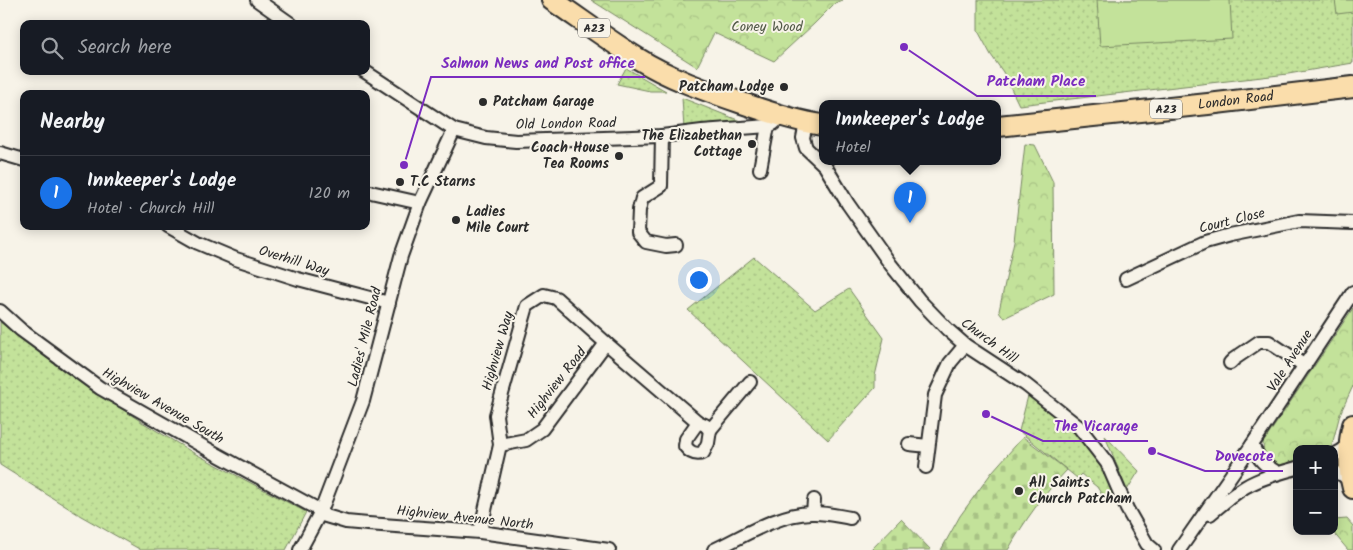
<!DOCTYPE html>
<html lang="en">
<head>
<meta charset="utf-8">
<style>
	:root { --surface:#171b24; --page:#242831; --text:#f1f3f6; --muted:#9ea1a6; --line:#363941; --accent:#1a73e8 }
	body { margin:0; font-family:Kalam,sans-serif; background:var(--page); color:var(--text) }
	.controls { position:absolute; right:15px; bottom:15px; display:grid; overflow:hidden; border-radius:10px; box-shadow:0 2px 12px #0003 }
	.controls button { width:45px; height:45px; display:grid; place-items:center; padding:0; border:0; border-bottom:1px solid var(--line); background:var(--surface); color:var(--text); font:25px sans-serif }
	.you { position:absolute; left:698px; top:279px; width:18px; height:18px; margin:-12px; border:4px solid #fff; border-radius:50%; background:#1a73e8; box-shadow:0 0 0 8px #1a73e833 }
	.badge { display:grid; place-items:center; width:32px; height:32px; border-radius:50%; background:var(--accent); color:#fff; font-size:16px; font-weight:700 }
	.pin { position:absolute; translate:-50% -41px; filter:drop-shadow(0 1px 2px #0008) }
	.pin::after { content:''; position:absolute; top:26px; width:18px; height:15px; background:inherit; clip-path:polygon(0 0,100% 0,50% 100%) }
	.popup { position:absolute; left:819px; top:100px; width:182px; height:65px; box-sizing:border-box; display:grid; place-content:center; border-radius:10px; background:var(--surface); filter:drop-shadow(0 1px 4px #0005); font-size:16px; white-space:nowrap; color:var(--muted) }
	.popup b { font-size:19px; color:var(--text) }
	.popup::after { content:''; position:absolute; left:50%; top:100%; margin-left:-10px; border:10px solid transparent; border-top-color:var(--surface) }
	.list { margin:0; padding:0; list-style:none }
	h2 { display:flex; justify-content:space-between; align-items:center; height:65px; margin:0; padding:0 20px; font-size:21px }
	h2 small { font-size:16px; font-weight:400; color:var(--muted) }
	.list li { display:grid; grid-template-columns:32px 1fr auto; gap:15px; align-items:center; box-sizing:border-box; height:75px; padding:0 20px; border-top:1px solid var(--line) }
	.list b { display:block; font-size:19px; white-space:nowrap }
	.list p { margin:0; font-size:16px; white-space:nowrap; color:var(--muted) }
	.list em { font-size:16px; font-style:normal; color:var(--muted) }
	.icon { flex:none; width:28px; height:28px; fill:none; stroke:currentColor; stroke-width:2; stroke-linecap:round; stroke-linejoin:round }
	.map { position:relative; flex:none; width:1353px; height:550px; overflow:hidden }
	.search { position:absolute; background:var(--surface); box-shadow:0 2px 12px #0003; left:20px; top:20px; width:350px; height:55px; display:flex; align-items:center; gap:12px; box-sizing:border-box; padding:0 18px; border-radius:10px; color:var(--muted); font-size:19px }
	.panel { position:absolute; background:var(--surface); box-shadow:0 2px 12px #0003; left:20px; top:90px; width:350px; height:140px; border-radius:10px }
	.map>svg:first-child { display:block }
</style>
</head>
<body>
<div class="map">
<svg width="1353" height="550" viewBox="0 0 1353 550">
	<defs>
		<pattern id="green-dots" width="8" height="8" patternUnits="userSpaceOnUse" patternTransform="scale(1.25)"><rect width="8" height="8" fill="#c3e29a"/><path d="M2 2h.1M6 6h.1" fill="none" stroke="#a8c285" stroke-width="1.8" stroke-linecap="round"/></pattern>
		<pattern id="forest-crowns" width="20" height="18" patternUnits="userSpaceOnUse" patternTransform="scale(1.25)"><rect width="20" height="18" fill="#c3e29a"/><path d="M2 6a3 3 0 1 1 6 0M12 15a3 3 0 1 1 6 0" fill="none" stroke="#a8c285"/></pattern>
		<pattern id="cemetery-stones" width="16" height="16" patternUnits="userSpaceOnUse" patternTransform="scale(1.25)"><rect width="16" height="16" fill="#c3e29a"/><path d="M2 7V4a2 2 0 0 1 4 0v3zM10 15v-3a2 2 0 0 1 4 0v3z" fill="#a8c285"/></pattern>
	</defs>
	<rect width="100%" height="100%" fill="#f7f3e8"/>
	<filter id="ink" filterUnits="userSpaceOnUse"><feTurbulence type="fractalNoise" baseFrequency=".02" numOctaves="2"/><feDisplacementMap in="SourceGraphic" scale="10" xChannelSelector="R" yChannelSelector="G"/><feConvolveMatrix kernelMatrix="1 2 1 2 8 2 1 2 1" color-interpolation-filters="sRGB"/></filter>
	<g filter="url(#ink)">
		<g fill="url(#green-dots)" stroke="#778662">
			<polygon points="978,0 1353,0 1353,63 1288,74 1019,105 1003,72 991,55 978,31"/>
			<polygon points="626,68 666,91 650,91 617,84"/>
			<polygon points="682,98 743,122 684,129"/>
			<polygon points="754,257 815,310 849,289 884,338 875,376 875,388 828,440 688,310"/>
			<polygon points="0,322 65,372 142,422 192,452 306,512 286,550 141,550 81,516 0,465"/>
			<path d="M 1029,392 C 1046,406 1065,420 1080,436 C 1098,453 1108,478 1116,501 L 1108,504 L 1097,487 L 1081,474 L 1077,478 L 1019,431 Z"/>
			<polygon points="1105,436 1139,471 1127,490"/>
		</g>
		<g fill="url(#forest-crowns)" stroke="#778662">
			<polygon points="591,0 843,0 835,3 814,24 774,61 714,33 697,67"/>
			<polygon points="1025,144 1035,145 1053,182 1054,294 1004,318 999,311 1014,241"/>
			<path d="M 1353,308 L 1353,386 L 1340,414 L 1331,449 L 1297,449 L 1297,460 L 1277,466 C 1265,459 1264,456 1263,443 Z"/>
			<polygon points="1347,519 1353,526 1353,550 1348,550 1332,531 1334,531 1334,520"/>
		</g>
		<g fill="url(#cemetery-stones)" stroke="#778662">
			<path d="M 1023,437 L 1067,470 C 1043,495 1025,520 1008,550 L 941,550 L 960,516 L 992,472 Z"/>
			<polygon points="901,519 931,550 871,550"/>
		</g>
		<g fill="#c3e29a" stroke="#778662">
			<polygon points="1097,0 1230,0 1232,39 1100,46"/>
			<polygon points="1335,0 1353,0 1353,12 1337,14"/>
		</g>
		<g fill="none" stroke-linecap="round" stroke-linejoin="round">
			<g stroke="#2b2b2b" stroke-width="16">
				<g id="minor">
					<polyline points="257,0 291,24"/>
					<polyline points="364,71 454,130 486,138 516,141 662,136 702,131 768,126 773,124 782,116"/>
					<polyline points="806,123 803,138 806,148 825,166 848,204 891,265 920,301 948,330 965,345 1026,385 1079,427 1107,463 1127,509 1147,544 1154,550"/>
					<polyline points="662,136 661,186 642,198 639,210 638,232 646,242 666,246 676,245"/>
					<polyline points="0,153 24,160"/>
					<polyline points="760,169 768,126"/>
					<polyline points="366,191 420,203"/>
					<polyline points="168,226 198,243 236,259 298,279 389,303"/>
					<polyline points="1126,279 1205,242 1230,235 1299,221 1353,223"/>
					<polyline points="0,311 21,330 100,388 220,456 321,511"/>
					<polyline points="1230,363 1234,359 1259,342 1269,342 1305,366"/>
					<path d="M 698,422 L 686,439 L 685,446 C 690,453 695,455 703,453 L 708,443 L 710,430"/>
					<polyline points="909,444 928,446"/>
					<polyline points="500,445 526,440 542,429 606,343"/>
					<path d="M 1252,445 C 1259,460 1264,465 1278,473"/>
					<polyline points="1334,455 1350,446"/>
					<polyline points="926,467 935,395 950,363 965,345"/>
					<polyline points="1334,472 1343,475 1352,484"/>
					<polyline points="813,513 814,500"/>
					<polyline points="319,514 346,522 368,524 480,532 609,550"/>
					<path d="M 1210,514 C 1221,505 1232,495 1245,487 C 1260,478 1279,473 1297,468"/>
					<polyline points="480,532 500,445 496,415 527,306 544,295 556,298 606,343 698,422 705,425 710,430 750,382"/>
					<polyline points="300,550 321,511 363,401 401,256 420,203 454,130"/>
					<path d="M 714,550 C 744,536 777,514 811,513 C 824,512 838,516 850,518"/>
					<polyline points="1179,550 1252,445 1353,292"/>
				</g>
			</g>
			<g stroke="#2b2b2b" stroke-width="24">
				<g id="trunk">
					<path d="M 552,0 C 580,19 608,40 637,58 C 669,78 706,91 742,103 C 768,112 795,121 822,125"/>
					<path id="s1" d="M 998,126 L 1208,104 L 1353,87"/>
					<path d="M 1353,425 C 1348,443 1348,470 1353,488"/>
				</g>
			</g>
			<use href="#minor" stroke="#f7f3e8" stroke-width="12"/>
			<use href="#trunk" stroke="#faddab" stroke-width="20"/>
		</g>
	</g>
	<g fill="#2b2b2b" stroke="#f7f3e8" stroke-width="2">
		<circle cx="784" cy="87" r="5"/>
		<circle cx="483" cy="102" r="5"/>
		<circle cx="752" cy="144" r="5"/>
		<circle cx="619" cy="156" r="5"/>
		<circle cx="400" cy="182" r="5"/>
		<circle cx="456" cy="220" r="5"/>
		<circle cx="1019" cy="491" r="5"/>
	</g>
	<g text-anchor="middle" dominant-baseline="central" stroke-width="4" stroke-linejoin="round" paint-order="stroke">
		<g fill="#f7f3e8" stroke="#686764" stroke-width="1">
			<rect x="578" y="18.5" width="32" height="19" rx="4"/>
			<rect x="1150" y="99.5" width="32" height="19" rx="4"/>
		</g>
		<g font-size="12" font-weight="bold" fill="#2b2b2b">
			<text x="594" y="28">A23</text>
			<text x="1166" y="109">A23</text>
		</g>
		<g font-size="14" fill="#515947" stroke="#f7f3e8">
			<text x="767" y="27">Coney Wood</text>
		</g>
		<g font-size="14" font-weight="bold" fill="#2b2b2b" stroke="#f7f3e8" text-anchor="start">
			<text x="774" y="87" text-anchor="end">Patcham Lodge</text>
			<text x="493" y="102">Patcham Garage</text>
			<text x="742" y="136" text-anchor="end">The Elizabethan<tspan x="742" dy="16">Cottage</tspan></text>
			<text x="609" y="148" text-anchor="end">Coach House<tspan x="609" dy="16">Tea Rooms</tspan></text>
			<text x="410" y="182">T.C Starns</text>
			<text x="466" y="212">Ladies<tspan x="466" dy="16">Mile Court</tspan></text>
			<text x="1029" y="483">All Saints<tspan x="1029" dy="16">Church Patcham</tspan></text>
		</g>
		<g font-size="14" fill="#2b2b2b" stroke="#f7f3e8">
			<text stroke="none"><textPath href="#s1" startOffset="239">London Road</textPath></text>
			<text transform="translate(566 124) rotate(-1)">Old London Road</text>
			<text transform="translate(1232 221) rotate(-14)">Court Close</text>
			<text transform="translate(294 261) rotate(17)">Overhill Way</text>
			<text transform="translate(365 337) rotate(-76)">Ladies' Mile Road</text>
			<text transform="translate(989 341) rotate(36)">Church Hill</text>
			<text transform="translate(498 351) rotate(-74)">Highview Way</text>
			<text transform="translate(1290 361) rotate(-57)">Vale Avenue</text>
			<text transform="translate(557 383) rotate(-52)">Highview Road</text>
			<text transform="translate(163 406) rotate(30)">Highview Avenue South</text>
			<text transform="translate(465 518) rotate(6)">Highview Avenue North</text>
		</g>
	</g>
	<path fill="none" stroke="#7b2cbf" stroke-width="2" d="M404 165L431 77H645M904 47L977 96H1096M986 414L1043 441H1148M1152 451L1205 471H1283"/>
	<g fill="#7b2cbf" stroke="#f7f3e8" stroke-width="2">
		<circle cx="404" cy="165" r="5"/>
		<circle cx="904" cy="47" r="5"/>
		<circle cx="986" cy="414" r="5"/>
		<circle cx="1152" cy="451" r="5"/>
	</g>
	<g font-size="15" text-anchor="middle" font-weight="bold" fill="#7b2cbf" stroke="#f7f3e8" stroke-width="4" stroke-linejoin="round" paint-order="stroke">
		<text x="538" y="68">Salmon News and Post office</text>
		<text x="1036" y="86">Patcham Place</text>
		<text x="1096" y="431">The Vicarage</text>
		<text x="1244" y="461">Dovecote</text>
	</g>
</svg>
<div class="controls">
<button>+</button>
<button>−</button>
</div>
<div class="you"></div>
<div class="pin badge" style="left:910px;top:223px">1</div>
<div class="popup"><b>Innkeeper's Lodge</b>Hotel</div>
<div class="search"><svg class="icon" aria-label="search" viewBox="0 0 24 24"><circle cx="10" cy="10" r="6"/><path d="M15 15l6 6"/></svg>Search here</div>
<section class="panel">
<h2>Nearby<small></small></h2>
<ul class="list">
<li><span class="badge">1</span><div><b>Innkeeper's Lodge</b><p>Hotel · Church Hill</p></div><em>120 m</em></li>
</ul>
</section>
</div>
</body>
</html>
